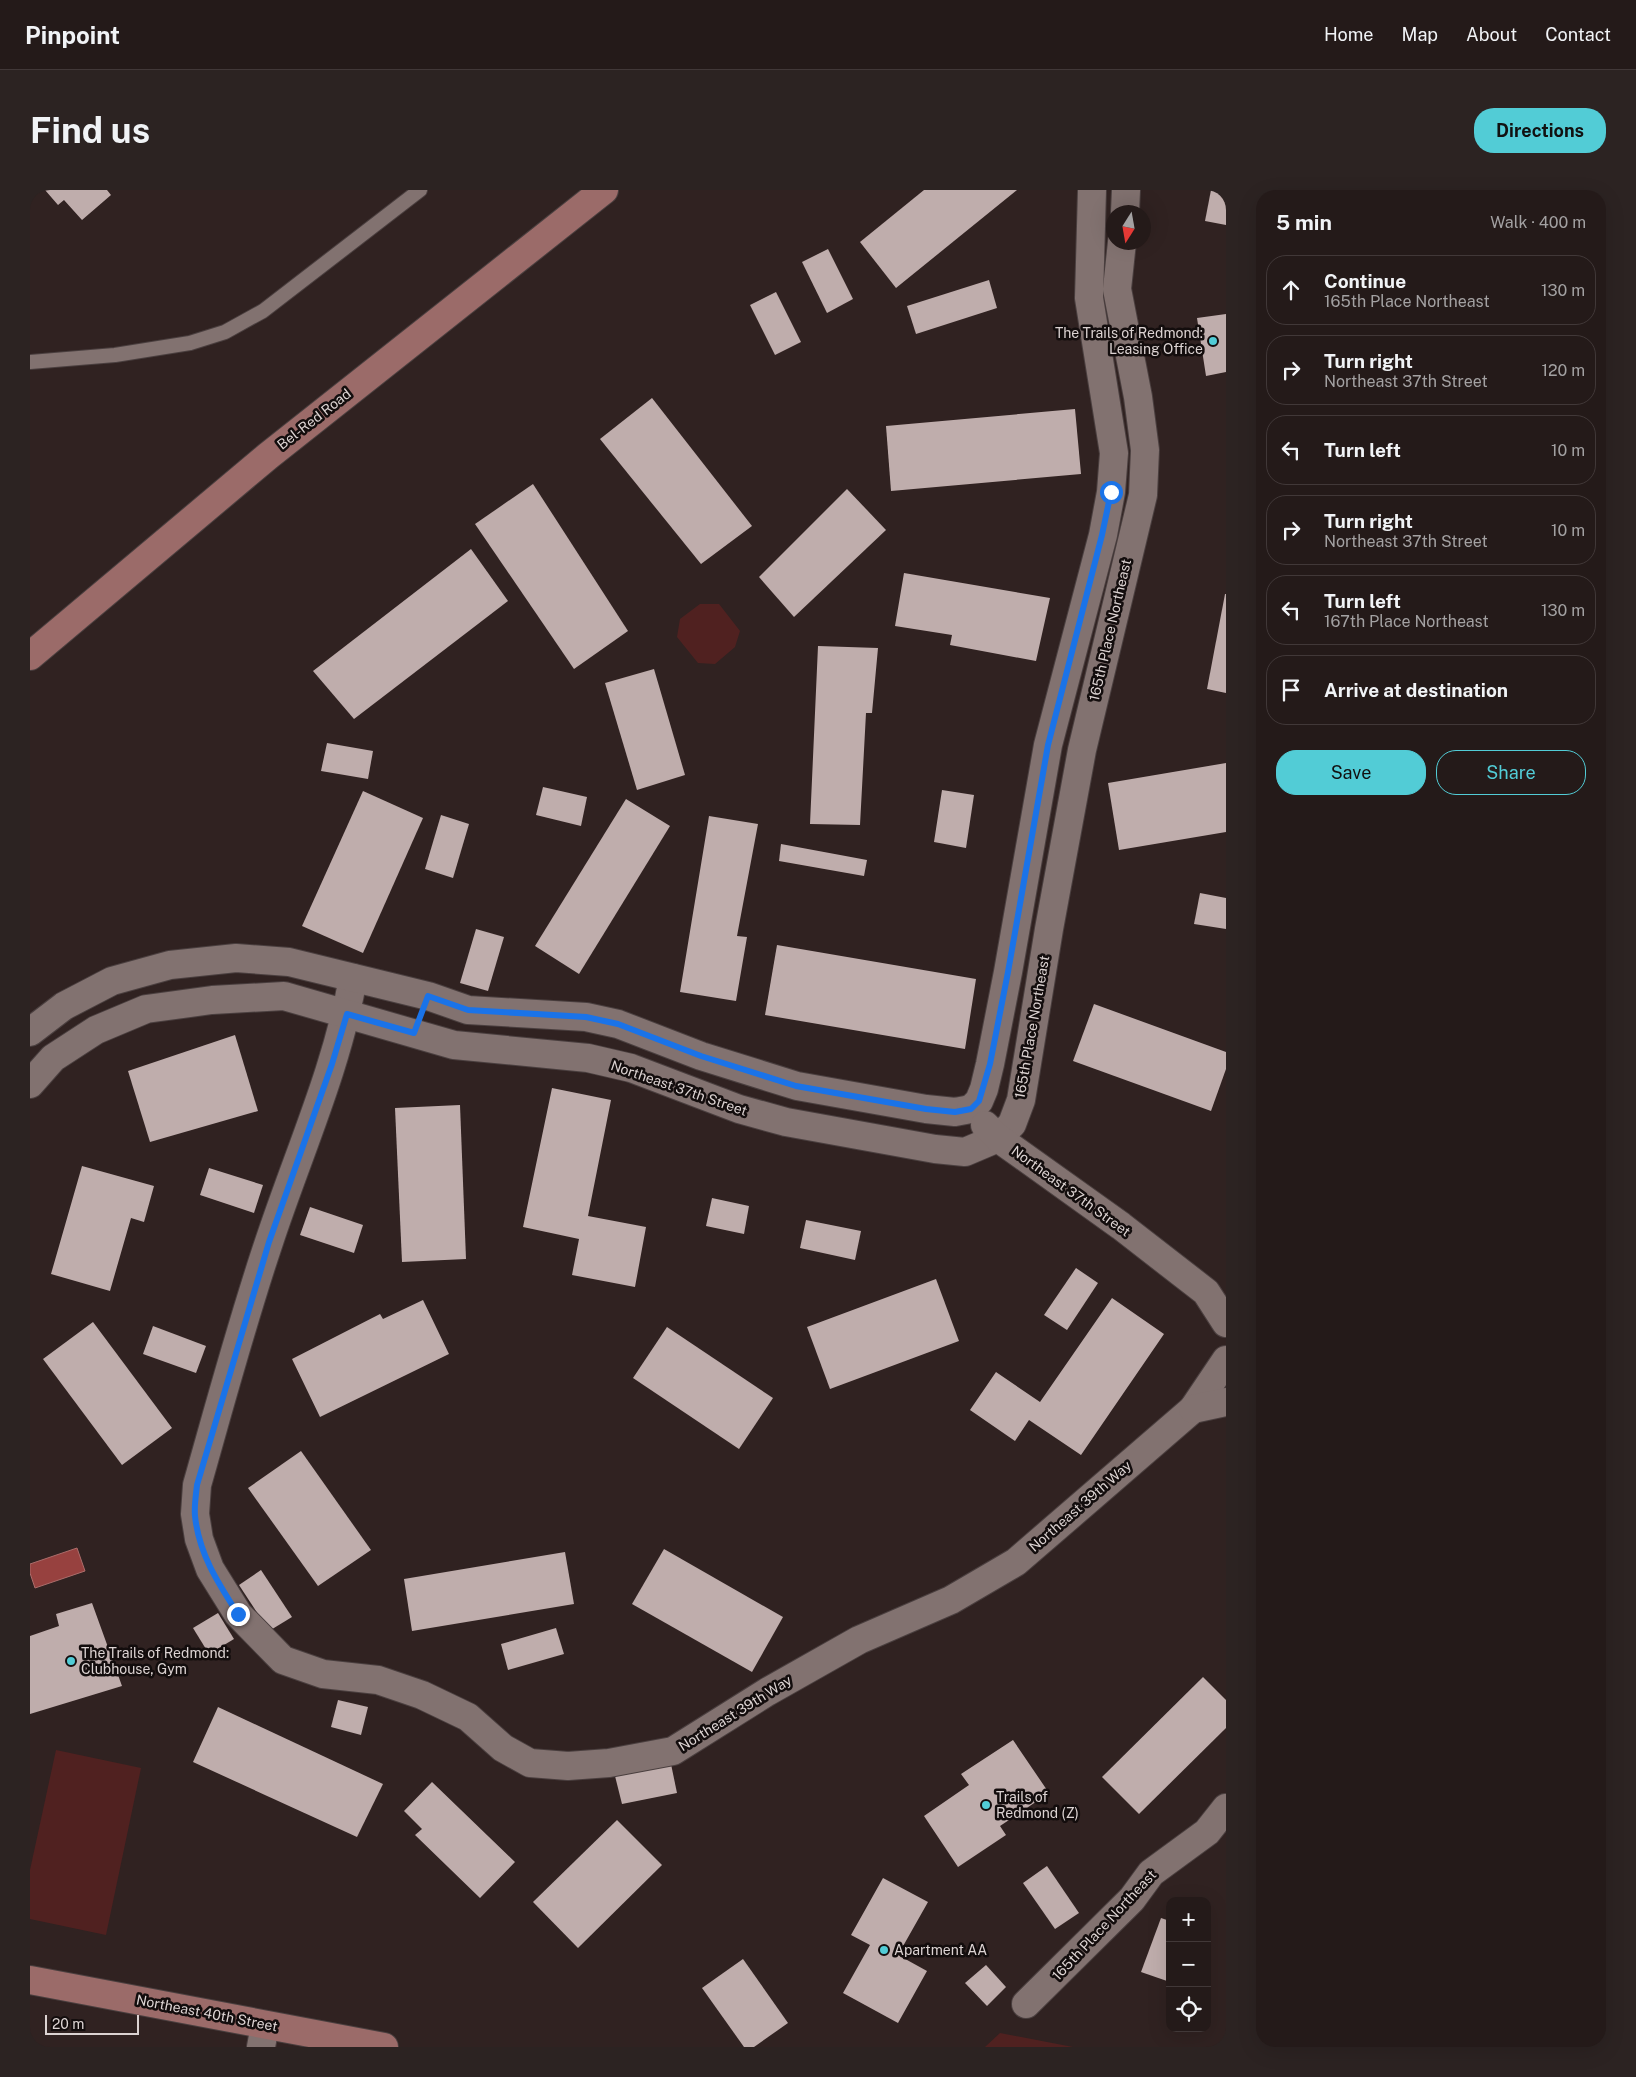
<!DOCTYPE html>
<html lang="en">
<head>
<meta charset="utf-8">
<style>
	:root { --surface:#241a19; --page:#2c2322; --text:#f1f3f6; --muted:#a3a1a2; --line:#413838; --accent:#52ccd6 }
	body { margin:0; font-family:"Public Sans",sans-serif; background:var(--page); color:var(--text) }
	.controls { position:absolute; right:15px; bottom:15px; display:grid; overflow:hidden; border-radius:10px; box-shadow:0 5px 20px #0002 }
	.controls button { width:45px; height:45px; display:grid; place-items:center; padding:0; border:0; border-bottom:1px solid var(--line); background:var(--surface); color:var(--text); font:25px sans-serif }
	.compass { position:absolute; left:1076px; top:15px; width:45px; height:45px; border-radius:50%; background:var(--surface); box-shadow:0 5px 20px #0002; rotate:191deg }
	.scale { position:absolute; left:15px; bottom:12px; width:94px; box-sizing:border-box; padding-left:5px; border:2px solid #dcd3d2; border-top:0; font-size:14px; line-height:18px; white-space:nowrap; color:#dcd3d2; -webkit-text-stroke:4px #130d0d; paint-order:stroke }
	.stop { position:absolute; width:15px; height:15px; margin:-11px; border:4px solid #1a73e8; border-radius:50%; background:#fff }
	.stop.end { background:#1a73e8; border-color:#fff; box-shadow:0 1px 5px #0008 }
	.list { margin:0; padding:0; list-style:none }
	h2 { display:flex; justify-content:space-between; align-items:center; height:65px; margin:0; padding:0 20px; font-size:21px }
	h2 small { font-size:16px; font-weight:400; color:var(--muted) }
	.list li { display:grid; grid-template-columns:32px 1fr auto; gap:15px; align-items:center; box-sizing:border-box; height:70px; margin:0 10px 10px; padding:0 10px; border:1px solid var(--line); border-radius:20px }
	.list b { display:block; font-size:19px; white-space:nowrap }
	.list p { margin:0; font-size:16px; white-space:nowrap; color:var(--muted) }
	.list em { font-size:16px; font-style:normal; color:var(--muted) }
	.actions { display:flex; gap:10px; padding:15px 20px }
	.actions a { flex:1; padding:11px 0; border:1px solid var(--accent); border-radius:20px; text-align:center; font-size:18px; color:var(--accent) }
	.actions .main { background:var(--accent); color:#111 }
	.icon { flex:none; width:28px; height:28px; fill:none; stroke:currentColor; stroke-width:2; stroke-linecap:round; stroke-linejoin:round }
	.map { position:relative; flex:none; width:1196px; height:1857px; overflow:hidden; border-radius:20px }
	header { display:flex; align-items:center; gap:30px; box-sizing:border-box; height:70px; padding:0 25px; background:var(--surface); border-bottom:1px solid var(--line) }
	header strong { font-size:24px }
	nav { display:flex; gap:28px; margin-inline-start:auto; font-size:18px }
	.intro { display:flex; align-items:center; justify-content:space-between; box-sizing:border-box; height:120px; padding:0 30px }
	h1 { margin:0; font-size:35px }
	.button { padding:12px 22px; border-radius:20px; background:var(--accent); color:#111; font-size:18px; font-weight:700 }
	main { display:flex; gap:30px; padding:0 30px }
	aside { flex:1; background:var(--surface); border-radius:20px; box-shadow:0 5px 20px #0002 }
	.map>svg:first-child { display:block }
</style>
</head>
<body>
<header>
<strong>Pinpoint</strong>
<nav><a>Home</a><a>Map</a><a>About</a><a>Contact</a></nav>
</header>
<div class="intro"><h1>Find us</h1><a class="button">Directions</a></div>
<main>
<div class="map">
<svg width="1196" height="1857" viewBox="0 0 1196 1857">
	<rect width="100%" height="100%" fill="#302221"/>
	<g fill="#502120">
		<polygon points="670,414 689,414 710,441 705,457 685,474 668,473 647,447 650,429"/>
		<polygon points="26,1560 111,1578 76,1745 0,1729 0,1680"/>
		<polygon points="970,1843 1043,1857 955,1857"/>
	</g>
	<polygon fill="#97413f" stroke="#ac6d6b" points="47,1358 55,1381 5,1398 0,1383 0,1374"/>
	<g fill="#bfadac">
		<polygon points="15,0 77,0 81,5 52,30 34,10 28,15"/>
		<polygon points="894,0 987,0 866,98 830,52"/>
		<polygon points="1181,0 1196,0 1196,35 1175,31"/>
		<polygon points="798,59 823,109 797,123 772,72"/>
		<polygon points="959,90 967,118 886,144 877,116"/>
		<polygon points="746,102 771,152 745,165 720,115"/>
		<polygon points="1196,124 1196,182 1176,186 1167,128"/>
		<polygon points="622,208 722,336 671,374 570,249"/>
		<polygon points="1045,219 1051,284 861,301 856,236"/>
		<polygon points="503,294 598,441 544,479 445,334"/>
		<polygon points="817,299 856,340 764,427 729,387"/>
		<polygon points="441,359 478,411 324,529 283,481"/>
		<polygon points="874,383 1020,408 1006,471 920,455 922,445 865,436"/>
		<polygon points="1195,404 1196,404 1196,503 1177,499"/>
		<polygon points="788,456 848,458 842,523 836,523 830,635 780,634"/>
		<polygon points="624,479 655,585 607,600 575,493"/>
		<polygon points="297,553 343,561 338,589 291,581"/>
		<polygon points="1196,573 1196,642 1089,660 1078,593"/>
		<polygon points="513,597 557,607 551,636 506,625"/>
		<polygon points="912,600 944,605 936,658 904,652"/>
		<polygon points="333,601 393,628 333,763 272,736"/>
		<polygon points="596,609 640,636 549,784 505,756"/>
		<polygon points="411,625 439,634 423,688 395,679"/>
		<polygon points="679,626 728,634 707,746 717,747 706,811 650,802"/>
		<polygon points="751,654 837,670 834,686 749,671"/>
		<polygon points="1170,703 1196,708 1196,739 1164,734"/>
		<polygon points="446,739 474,747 458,801 430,793"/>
		<polygon points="747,755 946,789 935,859 735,825"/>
		<polygon points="1064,814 1196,862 1196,879 1181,921 1043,871"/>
		<polygon points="205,845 228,921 120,952 98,881"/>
		<polygon points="522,898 581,910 558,1026 616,1037 605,1097 542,1085 549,1049 493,1037"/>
		<polygon points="430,915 436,1069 372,1072 365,918"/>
		<polygon points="52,976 124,996 114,1032 101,1028 80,1101 21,1084"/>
		<polygon points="179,978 233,995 224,1023 170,1005"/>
		<polygon points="682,1008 719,1016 714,1044 676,1036"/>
		<polygon points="280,1017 333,1035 324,1063 270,1045"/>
		<polygon points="776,1030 831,1041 825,1070 770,1058"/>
		<polygon points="1046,1078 1068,1093 1037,1140 1014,1125"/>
		<polygon points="906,1089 929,1151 800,1199 777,1137"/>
		<polygon points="1082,1108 1134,1144 1051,1265 999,1230 985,1251 940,1220 966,1182 1010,1212"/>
		<polygon points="393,1110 419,1164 290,1227 262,1169 350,1124 353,1129"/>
		<polygon points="63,1132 142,1238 92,1275 13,1169"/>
		<polygon points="123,1136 176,1156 166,1183 113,1164"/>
		<polygon points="637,1137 743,1208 709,1259 603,1188"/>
		<polygon points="271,1261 341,1360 288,1396 218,1298"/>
		<polygon points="634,1359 753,1427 722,1482 602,1414"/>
		<polygon points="535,1362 544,1414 382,1441 374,1389"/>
		<polygon points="231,1380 262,1427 239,1441 209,1395"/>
		<polygon points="62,1413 92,1496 0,1524 0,1446 29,1436 26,1424"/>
		<polygon points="188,1423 204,1449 179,1464 163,1438"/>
		<polygon points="526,1438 534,1464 478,1480 471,1454"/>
		<polygon points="1173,1487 1196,1510 1196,1538 1109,1624 1072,1587"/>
		<polygon points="308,1510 338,1517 331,1545 301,1537"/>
		<polygon points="188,1517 353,1594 327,1647 163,1572"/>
		<polygon points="983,1550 1019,1603 970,1636 976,1645 928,1677 894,1626 939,1595 931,1584"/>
		<polygon points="641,1574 647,1603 592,1614 585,1586"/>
		<polygon points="402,1592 485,1672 450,1708 385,1645 392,1639 374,1621"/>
		<polygon points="587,1630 632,1675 548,1758 503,1712"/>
		<polygon points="1017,1676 1049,1723 1025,1739 993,1693"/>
		<polygon points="853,1688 898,1712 868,1765 897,1781 868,1833 813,1803 840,1755 821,1745"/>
		<polygon points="1131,1728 1140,1731 1140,1784 1137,1791 1111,1782"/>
		<polygon points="713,1769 758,1833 724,1857 714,1857 672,1798"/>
		<polygon points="956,1775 976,1797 957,1816 935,1793"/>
	</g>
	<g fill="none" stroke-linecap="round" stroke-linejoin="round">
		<g stroke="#4a3f3f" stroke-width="16">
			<polyline id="lane" points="0,172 85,165 160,153 195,142 233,121 390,0"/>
		</g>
		<g stroke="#4a3f3f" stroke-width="30">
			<g id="street">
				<polyline points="1095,22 1096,0"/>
				<path d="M 323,788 C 307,879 268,964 239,1052 C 212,1132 190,1214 167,1295 L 165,1324 L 169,1349 L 180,1379 L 208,1424 L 253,1470 L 293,1484 L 348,1490 L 392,1505 L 438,1527 L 473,1558 L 500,1573 L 538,1576 L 579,1573 L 643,1561 L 737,1502 L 829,1450 L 921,1410 L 986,1372 L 1163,1219 L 1196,1170"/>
				<polyline points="0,842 34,816 82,791 140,775 206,768 259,772 398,806 438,820 556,827 588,834 671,866 767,896 896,919 925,922 941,919"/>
				<polyline points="0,894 23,868 66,840 116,819 182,810 254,806 424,855 558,868 601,878 709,919 756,932 905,959 935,962 968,948 982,934 991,910 1019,739 1052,560 1113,305 1115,260 1108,207 1087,99 1092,52"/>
				<polyline points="941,919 949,911 954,899 960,874 978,782 1018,555 1073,345 1081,302 1084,263 1059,108 1062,0"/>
				<polyline points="955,935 968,948 1091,1036 1176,1102 1196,1133"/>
				<polyline points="1163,1219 1196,1212"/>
				<polyline points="996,1814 1102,1709 1121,1683 1177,1642 1196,1618"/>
				<polyline points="231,1857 235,1835"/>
			</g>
		</g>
		<g stroke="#4a3f3f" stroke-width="30">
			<g id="secondary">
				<polyline points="0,466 238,266 574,0"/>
				<polyline points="0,1790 354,1857"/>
			</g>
		</g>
		<use href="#lane" stroke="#827270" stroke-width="14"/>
		<use href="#street" stroke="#827270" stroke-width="28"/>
		<use href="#secondary" stroke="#9b6b69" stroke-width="28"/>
	</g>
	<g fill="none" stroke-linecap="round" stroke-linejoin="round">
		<path stroke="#1a73e8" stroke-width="6" d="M 208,1424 C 188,1393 169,1364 165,1326 C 164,1316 166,1305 167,1295 L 239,1052 L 302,874 L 317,824 L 384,843 L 398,806 L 438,820 L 556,827 L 588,834 L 671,866 L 766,896 L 896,919 L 925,922 L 941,919 L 949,911 L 960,874 L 978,782 L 1018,555 L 1072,345 L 1081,302"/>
	</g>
	<g fill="#52ccd6" stroke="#130d0d" stroke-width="2">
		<circle cx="1183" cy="151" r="5"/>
		<circle cx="41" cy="1471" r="5"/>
		<circle cx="956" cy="1615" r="5"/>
		<circle cx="854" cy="1760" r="5"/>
	</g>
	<g text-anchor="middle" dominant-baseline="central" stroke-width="5" stroke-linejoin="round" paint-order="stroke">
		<g font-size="14" fill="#dcd3d2" stroke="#130d0d" text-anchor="start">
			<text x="1173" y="143" text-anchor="end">The Trails of Redmond:<tspan x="1173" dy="16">Leasing Office</tspan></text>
			<text x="51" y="1463">The Trails of Redmond:<tspan x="51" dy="16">Clubhouse, Gym</tspan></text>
			<text x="966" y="1607">Trails of<tspan x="966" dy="16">Redmond (Z)</tspan></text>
			<text x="864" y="1760">Apartment AA</text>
		</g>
		<g font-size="14" fill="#dcd3d2" stroke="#130d0d">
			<text transform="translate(284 229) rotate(-38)">Bel-Red Road</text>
			<text transform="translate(1080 440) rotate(-77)">165th Place Northeast</text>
			<text transform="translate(1002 837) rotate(-80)">165th Place Northeast</text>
			<text transform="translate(649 898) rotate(19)">Northeast 37th Street</text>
			<text transform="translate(1041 1001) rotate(36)">Northeast 37th Street</text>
			<text transform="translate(1050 1316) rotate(-41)">Northeast 39th Way</text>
			<text transform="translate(705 1523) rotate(-32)">Northeast 39th Way</text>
			<text transform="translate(1074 1735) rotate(-47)">165th Place Northeast</text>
			<text transform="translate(177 1823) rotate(11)">Northeast 40th Street</text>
		</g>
	</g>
</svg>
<div class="controls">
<button>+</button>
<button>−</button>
<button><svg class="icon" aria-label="locate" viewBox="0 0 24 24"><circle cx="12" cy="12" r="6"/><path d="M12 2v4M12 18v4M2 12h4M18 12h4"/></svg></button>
</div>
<svg class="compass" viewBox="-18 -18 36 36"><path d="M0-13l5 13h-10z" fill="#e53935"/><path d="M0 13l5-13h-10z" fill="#a3a1a2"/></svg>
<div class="scale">20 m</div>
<div class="stop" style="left:1081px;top:302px"></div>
<div class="stop end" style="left:208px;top:1424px"></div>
</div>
<aside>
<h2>5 min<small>Walk · 400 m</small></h2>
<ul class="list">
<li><svg class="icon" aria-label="ahead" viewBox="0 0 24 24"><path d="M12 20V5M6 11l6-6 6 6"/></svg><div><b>Continue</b><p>165th Place Northeast</p></div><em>130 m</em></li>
<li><svg class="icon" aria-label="right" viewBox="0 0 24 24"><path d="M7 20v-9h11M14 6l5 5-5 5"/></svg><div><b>Turn right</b><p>Northeast 37th Street</p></div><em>120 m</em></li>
<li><svg class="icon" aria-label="left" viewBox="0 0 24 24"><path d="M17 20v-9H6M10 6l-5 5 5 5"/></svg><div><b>Turn left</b></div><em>10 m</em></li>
<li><svg class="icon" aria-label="right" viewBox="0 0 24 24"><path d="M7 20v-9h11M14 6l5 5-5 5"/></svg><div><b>Turn right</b><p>Northeast 37th Street</p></div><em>10 m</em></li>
<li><svg class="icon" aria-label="left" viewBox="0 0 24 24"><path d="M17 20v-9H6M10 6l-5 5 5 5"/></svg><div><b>Turn left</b><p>167th Place Northeast</p></div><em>130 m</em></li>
<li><svg class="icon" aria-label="arrive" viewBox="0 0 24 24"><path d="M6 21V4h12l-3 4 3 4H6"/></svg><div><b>Arrive at destination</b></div></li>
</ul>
<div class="actions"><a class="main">Save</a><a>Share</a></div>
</aside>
</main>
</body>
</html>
